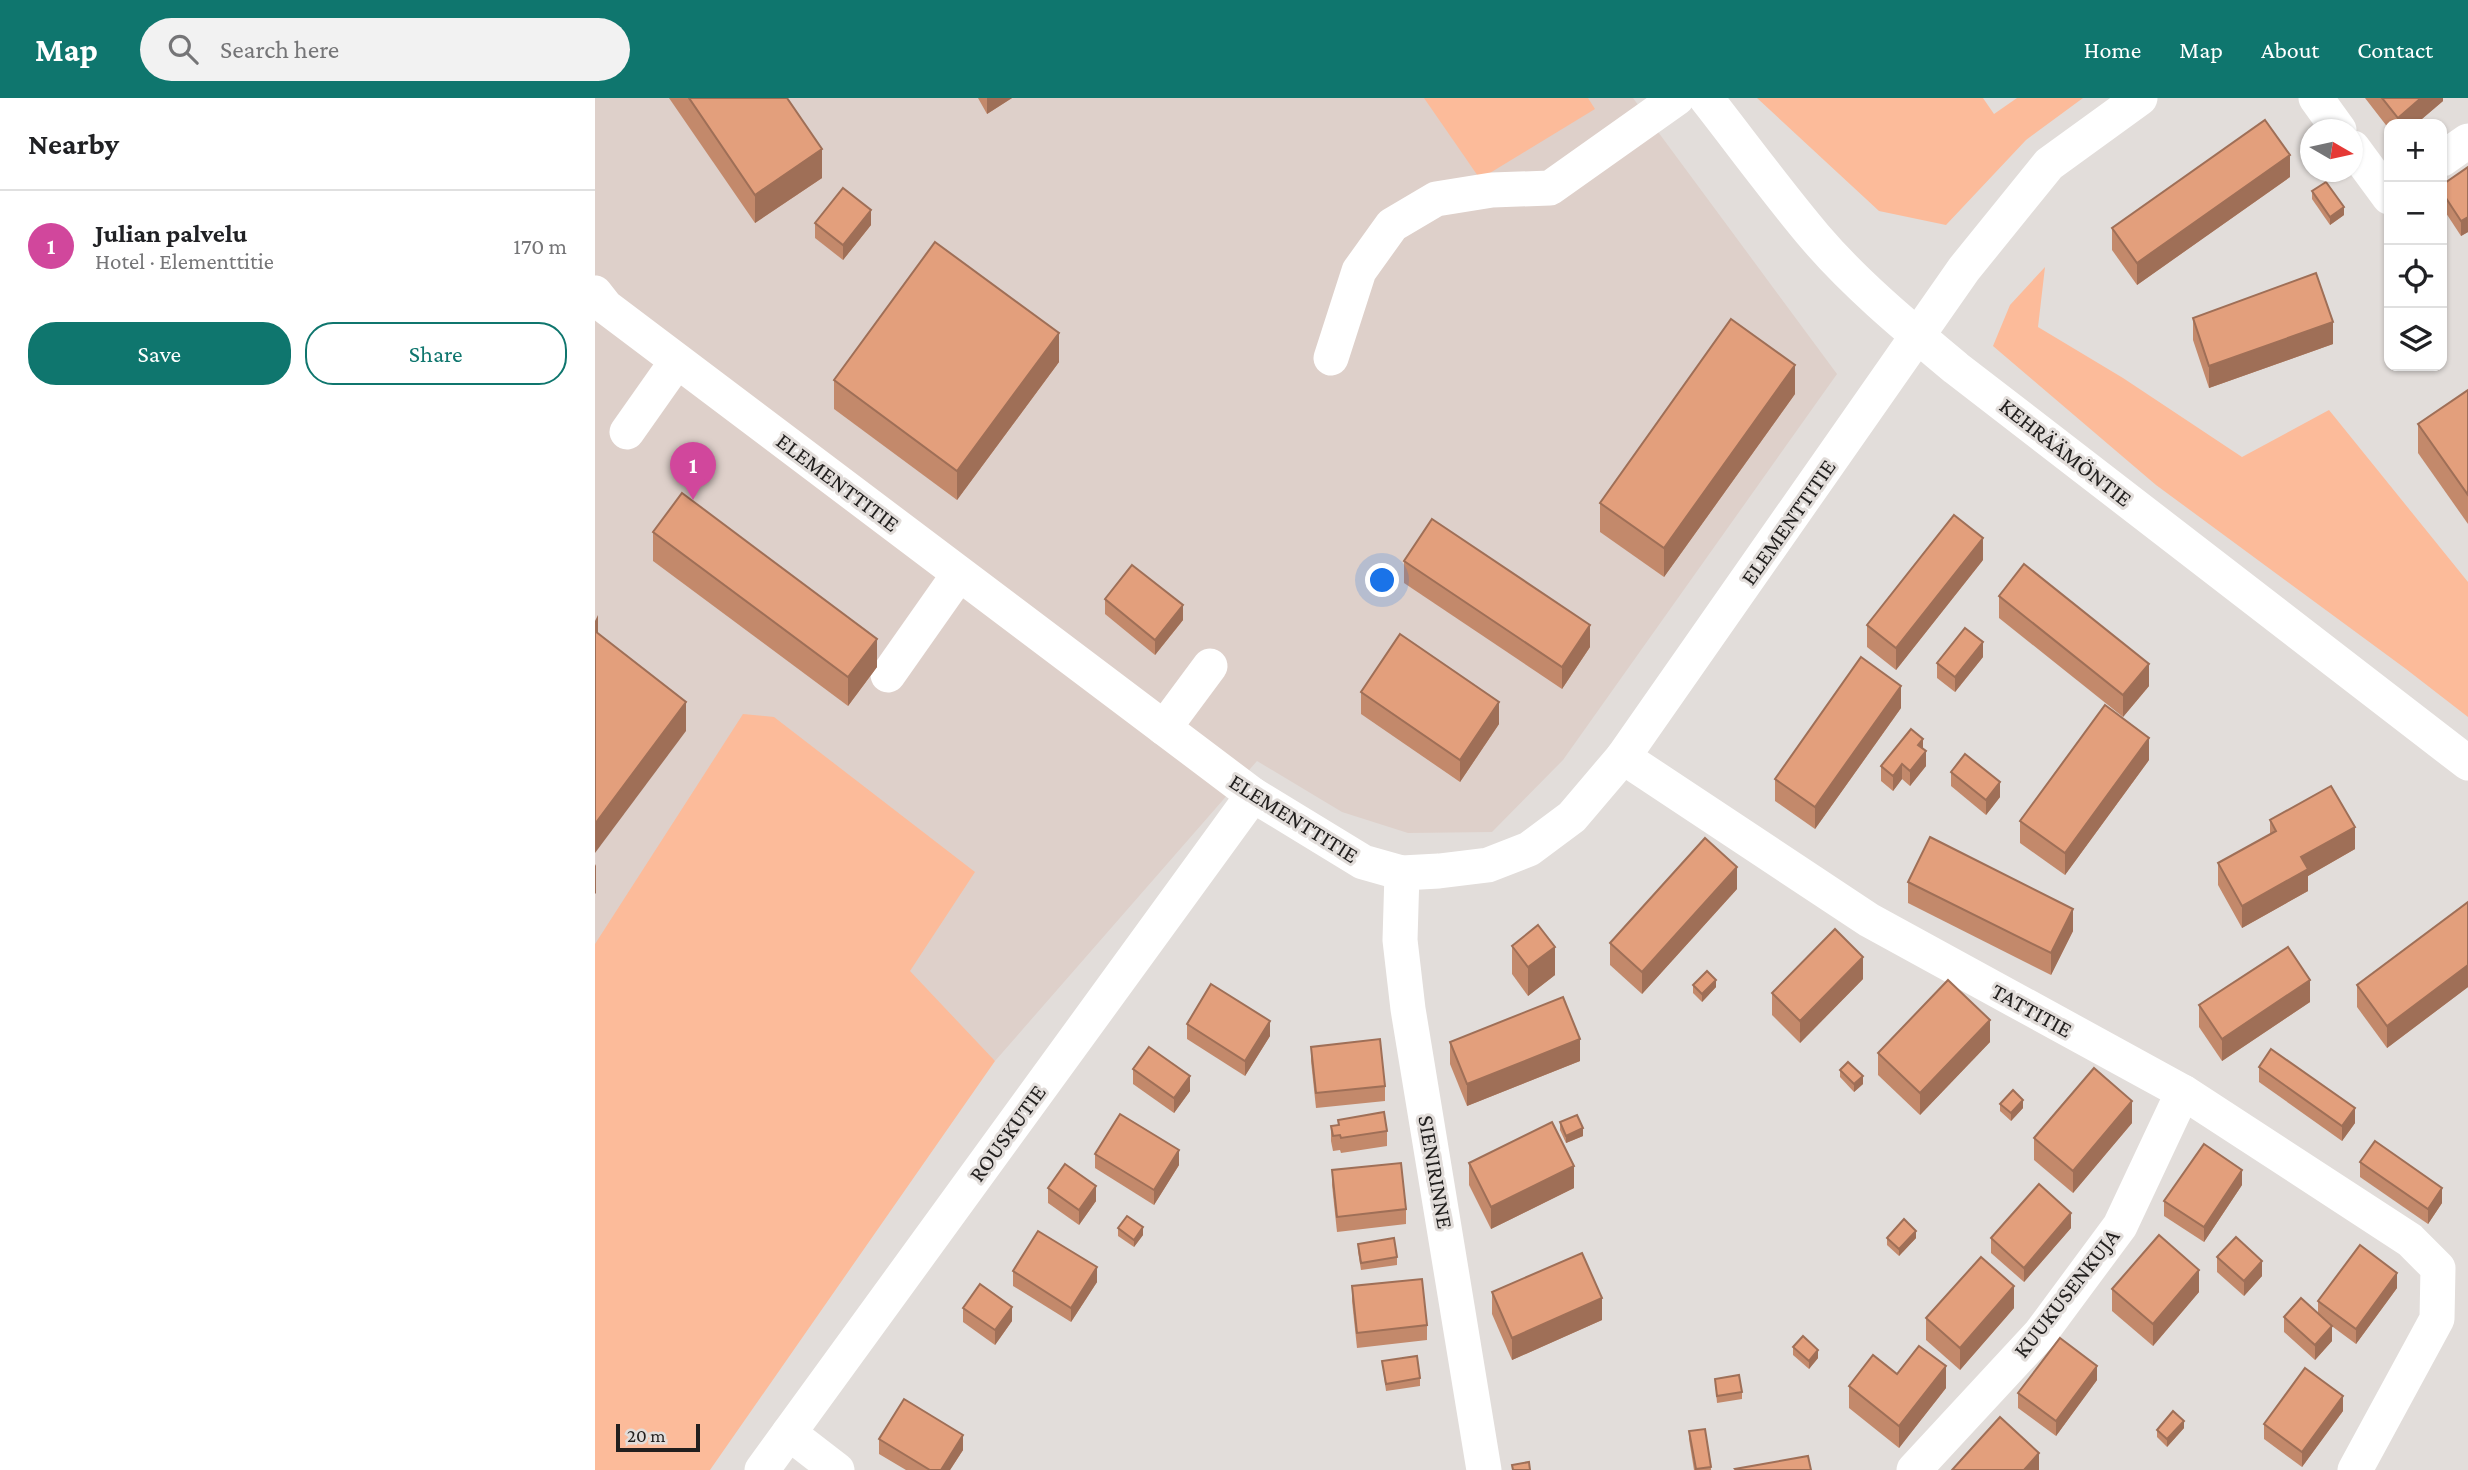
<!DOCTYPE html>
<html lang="en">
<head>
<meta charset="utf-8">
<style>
	:root { --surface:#fff; --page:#f2f2f2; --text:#202124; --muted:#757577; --line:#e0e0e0; --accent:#0f766e }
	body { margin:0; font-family:"Crimson Pro",serif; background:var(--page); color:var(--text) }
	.controls { position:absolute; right:21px; top:21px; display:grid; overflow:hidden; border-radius:14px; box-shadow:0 2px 5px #0004 }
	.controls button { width:63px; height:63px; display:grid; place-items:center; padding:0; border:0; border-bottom:2px solid var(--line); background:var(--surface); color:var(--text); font:35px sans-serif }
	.compass { position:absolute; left:1705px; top:21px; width:63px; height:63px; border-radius:50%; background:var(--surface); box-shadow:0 2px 5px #0004; rotate:99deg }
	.scale { position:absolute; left:21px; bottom:18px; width:84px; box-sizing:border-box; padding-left:7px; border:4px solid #211f1e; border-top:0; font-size:19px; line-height:24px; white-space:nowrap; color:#211f1e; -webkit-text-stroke:5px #e2ddda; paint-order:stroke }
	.you { position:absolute; left:788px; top:483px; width:24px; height:24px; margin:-18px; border:5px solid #fff; border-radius:50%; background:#1a73e8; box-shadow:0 0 0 10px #1a73e833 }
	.badge { display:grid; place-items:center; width:46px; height:46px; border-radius:50%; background:var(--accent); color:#fff; font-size:23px; font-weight:700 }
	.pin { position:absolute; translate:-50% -58px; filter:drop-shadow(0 2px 4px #0008) }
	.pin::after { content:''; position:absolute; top:37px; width:24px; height:21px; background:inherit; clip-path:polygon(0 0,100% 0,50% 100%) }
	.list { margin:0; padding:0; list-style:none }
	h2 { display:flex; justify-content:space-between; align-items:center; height:91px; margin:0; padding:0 28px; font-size:30px }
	h2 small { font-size:23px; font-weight:400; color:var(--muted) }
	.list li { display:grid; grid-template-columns:46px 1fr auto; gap:21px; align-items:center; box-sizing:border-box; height:112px; padding:0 28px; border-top:2px solid var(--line) }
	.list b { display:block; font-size:26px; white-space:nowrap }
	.list p { margin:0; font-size:23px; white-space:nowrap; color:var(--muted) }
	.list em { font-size:23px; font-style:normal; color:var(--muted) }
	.actions { display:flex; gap:14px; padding:21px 28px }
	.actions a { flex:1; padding:16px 0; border:2px solid var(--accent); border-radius:28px; text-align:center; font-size:24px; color:var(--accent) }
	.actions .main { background:var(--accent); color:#fff }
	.icon { flex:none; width:38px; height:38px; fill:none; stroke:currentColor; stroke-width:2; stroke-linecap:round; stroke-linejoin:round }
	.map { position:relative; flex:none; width:1873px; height:1372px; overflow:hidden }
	header { display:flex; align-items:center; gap:42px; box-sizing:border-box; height:98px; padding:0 35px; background:var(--accent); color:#fff }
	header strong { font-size:33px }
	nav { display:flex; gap:38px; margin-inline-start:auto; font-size:24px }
	.search { width:490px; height:63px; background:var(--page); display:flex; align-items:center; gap:18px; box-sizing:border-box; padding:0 24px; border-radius:38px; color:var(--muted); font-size:26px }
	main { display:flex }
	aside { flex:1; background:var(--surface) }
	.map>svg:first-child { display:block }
</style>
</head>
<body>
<header>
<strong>Map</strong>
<div class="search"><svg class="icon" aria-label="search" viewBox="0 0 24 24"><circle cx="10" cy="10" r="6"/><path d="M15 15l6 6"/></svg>Search here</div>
<nav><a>Home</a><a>Map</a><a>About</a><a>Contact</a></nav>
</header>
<main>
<aside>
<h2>Nearby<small></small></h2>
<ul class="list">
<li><span class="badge" style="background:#d1479c">1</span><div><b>Julian palvelu</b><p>Hotel · Elementtitie</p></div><em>170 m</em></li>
</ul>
<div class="actions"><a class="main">Save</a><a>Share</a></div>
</aside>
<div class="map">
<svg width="1873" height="1372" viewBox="0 0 1873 1372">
	<rect width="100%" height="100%" fill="#e2ddda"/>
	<polygon fill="#ded0ca" points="0,0 1038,0 1242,276 968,662 897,734 813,735 747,714 662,663 400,963 245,866 0,1198"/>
	<g fill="#fcbb9a">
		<polygon points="829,0 993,0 1000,11 885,81"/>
		<polygon points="1162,0 1388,0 1399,16 1422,0 1488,0 1431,42 1351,127 1284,113"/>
		<polygon points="1450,169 1443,229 1528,280 1647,359 1734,312 1873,484 1873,619 1811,571 1561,387 1398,248 1415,207"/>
		<polygon points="148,616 179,619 380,774 315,873 400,963 115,1372 0,1372 0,846"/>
	</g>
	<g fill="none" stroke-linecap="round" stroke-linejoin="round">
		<g stroke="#fff" stroke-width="35">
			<path d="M 1111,0 C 1147,46 1182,94 1220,139 C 1261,187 1312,229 1361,270 L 1873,665"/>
			<polyline points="1721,0 1744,32"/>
			<polyline points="1758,50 1794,99"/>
			<polyline points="1847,61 1873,43"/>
			<polyline points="0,195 11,209 658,697 768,764 807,775 844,773 893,767 934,751 977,719 1028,659 1369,171 1454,66 1545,0"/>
			<polyline points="736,260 764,173 797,127 841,101 897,92 955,90 1082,0"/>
			<polyline points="32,334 82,263"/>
			<polyline points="293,577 364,476"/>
			<polyline points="569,630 615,568"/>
			<polyline points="1028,659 1274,822 1588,994 1815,1142 1843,1170 1842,1221 1760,1372"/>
			<polyline points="807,775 805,842 813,911 889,1372"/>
			<polyline points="194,1335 242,1372"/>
			<polyline points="167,1372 658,697"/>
			<polyline points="1319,1372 1445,1236 1525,1128 1588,994"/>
		</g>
	</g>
	<g fill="#c3896b">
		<polygon points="74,0 192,0 227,80 160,125"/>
		<polygon points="383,0 417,0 392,16"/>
		<polygon points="1770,0 1848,0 1848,3 1821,26 1794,26 1794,31"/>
		<polygon points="1873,69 1873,134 1866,138 1847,109 1847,87"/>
		<polygon points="1695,79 1542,187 1517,152 1517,130"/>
		<polygon points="1717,93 1749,117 1735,127 1717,101"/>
		<polygon points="220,125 276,127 248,162 220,140"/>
		<polygon points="1598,220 1738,246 1614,290 1598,242"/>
		<polygon points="464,264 362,402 239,311 239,282"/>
		<polygon points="1873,292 1873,426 1823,355 1823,326"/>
		<polygon points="1200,296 1069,479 1005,434 1005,405"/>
		<polygon points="58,434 282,569 253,608 58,463"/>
		<polygon points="1388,462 1301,572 1272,549 1272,527"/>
		<polygon points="809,463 995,549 967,591 809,485"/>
		<polygon points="1404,498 1554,588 1528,619 1404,520"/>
		<polygon points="510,501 588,522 560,557 510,516"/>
		<polygon points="1388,559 1360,594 1342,580 1342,565"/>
		<polygon points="766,594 904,626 865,684 766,616"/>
		<polygon points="1306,610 1220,731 1180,703 1180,681"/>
		<polygon points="1328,651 1331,668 1315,688 1307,681 1298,693 1286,683 1286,668"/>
		<polygon points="1554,662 1470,777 1425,745 1425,723"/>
		<polygon points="1356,674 1405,699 1391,717 1356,688"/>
		<polygon points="1675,722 1760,751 1713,778 1713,793 1647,830 1623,787 1623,765 1675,736"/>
		<polygon points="1313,784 1478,833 1456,877 1313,805"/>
		<polygon points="1142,791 1047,896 1015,867 1015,845"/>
		<polygon points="1873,804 1873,889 1792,950 1762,909 1762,887"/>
		<polygon points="917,848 960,877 933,898 917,876"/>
		<polygon points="1268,881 1205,945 1177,917 1177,895"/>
		<polygon points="1098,887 1121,889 1107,904 1098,895"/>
		<polygon points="1715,904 1627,963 1604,929 1604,907"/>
		<polygon points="592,926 675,938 650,978 592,941"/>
		<polygon points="855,944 985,963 872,1008 855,966"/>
		<polygon points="1395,944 1325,1017 1283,977 1283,955"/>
		<polygon points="716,949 790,988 790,1003 721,1010 716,963"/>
		<polygon points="1664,969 1760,1025 1747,1043 1664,984"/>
		<polygon points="538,971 595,993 579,1015 538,986"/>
		<polygon points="1245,972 1268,986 1259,994 1245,979"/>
		<polygon points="1405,1006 1428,1010 1416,1023 1405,1013"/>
		<polygon points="743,1022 792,1033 792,1048 746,1055 745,1052 738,1053 736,1043 736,1028 743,1027"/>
		<polygon points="965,1024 988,1038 971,1045 965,1032"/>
		<polygon points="1537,1025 1478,1095 1439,1062 1439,1040"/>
		<polygon points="500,1056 584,1067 559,1107 500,1070"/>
		<polygon points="1765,1064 1847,1105 1833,1126 1765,1079"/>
		<polygon points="874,1065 979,1090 896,1131 874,1087"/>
		<polygon points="737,1072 811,1111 811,1126 742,1134 737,1087"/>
		<polygon points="1647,1087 1609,1144 1569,1118 1569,1103"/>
		<polygon points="453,1090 501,1103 484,1127 453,1105"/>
		<polygon points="523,1130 548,1137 539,1149 523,1138"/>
		<polygon points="1476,1130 1429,1184 1396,1155 1396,1140"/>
		<polygon points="1292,1140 1321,1140 1304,1158 1292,1147"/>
		<polygon points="763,1146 802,1159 802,1167 766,1172 763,1153"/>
		<polygon points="1622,1159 1667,1178 1649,1198 1622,1174"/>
		<polygon points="418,1173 502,1184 476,1224 418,1188"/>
		<polygon points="757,1188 832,1227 832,1242 762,1250 757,1203"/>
		<polygon points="1802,1190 1761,1246 1734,1226 1737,1243 1720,1262 1689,1234 1689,1219 1723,1216 1723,1203"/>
		<polygon points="1517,1191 1604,1194 1558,1248 1517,1213"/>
		<polygon points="897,1194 1007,1222 917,1262 897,1216"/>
		<polygon points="368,1210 417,1223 400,1247 368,1224"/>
		<polygon points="1419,1210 1365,1272 1331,1242 1331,1220"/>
		<polygon points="1198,1249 1223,1260 1214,1271 1198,1257"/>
		<polygon points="787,1263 825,1280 825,1288 791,1293"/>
		<polygon points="1302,1276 1351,1290 1304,1350 1254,1310 1254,1288"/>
		<polygon points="1120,1281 1147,1294 1147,1301 1122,1305"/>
		<polygon points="1502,1282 1461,1338 1423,1310 1423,1295"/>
		<polygon points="1748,1313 1707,1369 1669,1341 1669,1326"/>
		<polygon points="1589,1330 1572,1349 1562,1339 1562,1332"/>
		<polygon points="1094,1333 1116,1369 1116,1372 1099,1372 1094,1341"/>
		<polygon points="284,1341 368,1352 355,1372 311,1372 284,1356"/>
	</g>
	<g fill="#9f6f57">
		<polygon points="392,0 417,0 392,16"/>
		<polygon points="1826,0 1848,0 1848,3 1821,26 1803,26 1803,20"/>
		<polygon points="227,51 227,80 160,125 160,97"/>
		<polygon points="1695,57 1695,79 1542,187 1542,165"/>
		<polygon points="1749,109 1749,117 1735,127 1735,119"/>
		<polygon points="276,112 276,127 248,162 248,147"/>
		<polygon points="1873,119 1873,134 1866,138 1866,123"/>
		<polygon points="1738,224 1738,246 1614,290 1614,268"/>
		<polygon points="464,235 464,264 362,402 362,373"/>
		<polygon points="1200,267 1200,296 1069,479 1069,450"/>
		<polygon points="1388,440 1388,462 1301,572 1301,550"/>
		<polygon points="588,507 588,522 560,557 560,542"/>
		<polygon points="3,517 3,546 0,551 0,523"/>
		<polygon points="995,527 995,549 967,591 967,569"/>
		<polygon points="282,541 282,569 253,608 253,579"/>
		<polygon points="1388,544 1388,559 1360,594 1360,579"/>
		<polygon points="1554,566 1554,588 1528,619 1528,597"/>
		<polygon points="1306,588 1306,610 1220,731 1220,709"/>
		<polygon points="91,604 91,633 0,755 0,726"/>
		<polygon points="904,604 904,626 865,684 865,662"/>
		<polygon points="1554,640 1554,662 1470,777 1470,755"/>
		<polygon points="1328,641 1328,656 1323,647"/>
		<polygon points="1331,653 1331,668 1315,688 1315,673"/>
		<polygon points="1307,666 1307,681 1298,693 1298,678"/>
		<polygon points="1405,684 1405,699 1391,717 1391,702"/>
		<polygon points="1760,729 1760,751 1713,778 1713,793 1647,830 1647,808 1706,759"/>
		<polygon points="1,766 1,795 0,796 0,768"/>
		<polygon points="1142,769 1142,791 1047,896 1047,874"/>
		<polygon points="1478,811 1478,833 1456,877 1456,855"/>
		<polygon points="960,849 960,877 933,898 933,869"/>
		<polygon points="1268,859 1268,881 1205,945 1205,923"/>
		<polygon points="1873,867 1873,889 1792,950 1792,928"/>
		<polygon points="1121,882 1121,889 1107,904 1107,896"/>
		<polygon points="1715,882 1715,904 1627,963 1627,941"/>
		<polygon points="1395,922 1395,944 1325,1017 1325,995"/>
		<polygon points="675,923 675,938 650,978 650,963"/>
		<polygon points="985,941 985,963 872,1008 872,986"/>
		<polygon points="595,978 595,993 579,1015 579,1000"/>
		<polygon points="1268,978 1268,986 1259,994 1259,986"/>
		<polygon points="1428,1002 1428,1010 1416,1023 1416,1015"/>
		<polygon points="1537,1003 1537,1025 1478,1095 1478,1073"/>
		<polygon points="1760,1010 1760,1025 1747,1043 1747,1028"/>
		<polygon points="988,1030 988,1038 971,1045 971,1038"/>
		<polygon points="584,1052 584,1067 559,1107 559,1092"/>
		<polygon points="979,1068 979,1090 896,1131 896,1109"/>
		<polygon points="1647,1072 1647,1087 1609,1144 1609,1129"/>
		<polygon points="501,1088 501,1103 484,1127 484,1112"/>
		<polygon points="1847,1090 1847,1105 1833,1126 1833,1111"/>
		<polygon points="1476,1115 1476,1130 1429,1184 1429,1170"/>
		<polygon points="548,1129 548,1137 539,1149 539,1142"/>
		<polygon points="1321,1133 1321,1140 1304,1158 1304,1151"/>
		<polygon points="1667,1163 1667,1178 1649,1198 1649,1183"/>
		<polygon points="502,1169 502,1184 476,1224 476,1210"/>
		<polygon points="1604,1172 1604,1194 1558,1248 1558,1226"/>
		<polygon points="1802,1175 1802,1190 1761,1246 1761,1231"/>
		<polygon points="1419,1188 1419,1210 1365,1272 1365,1250"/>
		<polygon points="1007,1200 1007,1222 917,1262 917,1240"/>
		<polygon points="417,1209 417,1223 400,1247 400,1232"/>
		<polygon points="1737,1228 1737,1243 1720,1262 1720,1247"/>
		<polygon points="1223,1252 1223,1260 1214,1271 1214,1263"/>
		<polygon points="1351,1268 1351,1290 1304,1350 1304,1328"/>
		<polygon points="1502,1268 1502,1282 1461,1338 1461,1323"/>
		<polygon points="1748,1298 1748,1313 1707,1369 1707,1354"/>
		<polygon points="1589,1323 1589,1330 1572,1349 1572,1341"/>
		<polygon points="368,1337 368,1352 355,1372 346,1372"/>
		<polygon points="1444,1355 1444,1372 1429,1372"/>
	</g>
	<g fill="#e39f7c" stroke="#9f6f57" stroke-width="2">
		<polygon points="94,0 192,0 227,51 160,97"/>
		<polygon points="1787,0 1826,0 1803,20"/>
		<polygon points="1670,22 1695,57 1542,165 1517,130"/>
		<polygon points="1873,69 1873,119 1866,123 1847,94 1847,87"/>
		<polygon points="1731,84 1749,109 1735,119 1717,93"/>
		<polygon points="248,90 276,112 248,147 220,125"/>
		<polygon points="340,144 464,235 362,373 239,282"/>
		<polygon points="1721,175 1738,224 1614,268 1598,220"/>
		<polygon points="1136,221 1200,267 1069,450 1005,405"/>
		<polygon points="1873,292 1873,397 1823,326"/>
		<polygon points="87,395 282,541 253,579 58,434"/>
		<polygon points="1359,417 1388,440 1301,550 1272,527"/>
		<polygon points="837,421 995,527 967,569 809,463"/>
		<polygon points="1429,466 1554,566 1528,597 1404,498"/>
		<polygon points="537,467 588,507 560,542 510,501"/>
		<polygon points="1370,530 1388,544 1360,579 1342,565"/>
		<polygon points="0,533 91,604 0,726"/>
		<polygon points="805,536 904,604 865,662 766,594"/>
		<polygon points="1266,559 1306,588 1220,709 1180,681"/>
		<polygon points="1510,607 1554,640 1470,755 1425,723"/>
		<polygon points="1316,631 1328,641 1323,647 1331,653 1315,673 1307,666 1298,678 1286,668"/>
		<polygon points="1370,656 1405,684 1391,702 1356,674"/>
		<polygon points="1736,688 1760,729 1706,759 1713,771 1647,808 1623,765 1681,733 1675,722"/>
		<polygon points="1335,739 1478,811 1456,855 1313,784"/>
		<polygon points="1110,740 1142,769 1047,874 1015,845"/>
		<polygon points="1873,804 1873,867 1792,928 1762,887"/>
		<polygon points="943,827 960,849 933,869 917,848"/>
		<polygon points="1240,831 1268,859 1205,923 1177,895"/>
		<polygon points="1693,849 1715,882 1627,941 1604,907"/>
		<polygon points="1112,873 1121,882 1107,896 1098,887"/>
		<polygon points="1353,882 1395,922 1325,995 1283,955"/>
		<polygon points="616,886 675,923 650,963 592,926"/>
		<polygon points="968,899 985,941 872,986 855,944"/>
		<polygon points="785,941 790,988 721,995 716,949"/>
		<polygon points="554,949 595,978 579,1000 538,971"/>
		<polygon points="1676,951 1760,1010 1747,1028 1664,969"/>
		<polygon points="1253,964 1268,978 1259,986 1245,972"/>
		<polygon points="1499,970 1537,1003 1478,1073 1439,1040"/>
		<polygon points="1418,992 1428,1002 1416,1015 1405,1006"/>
		<polygon points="789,1014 792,1033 746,1040 745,1037 738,1038 736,1028 744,1027 743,1022"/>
		<polygon points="525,1016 584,1052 559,1092 500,1056"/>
		<polygon points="982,1017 988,1030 971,1038 965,1024"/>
		<polygon points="957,1024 979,1068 896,1109 874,1065"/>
		<polygon points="1780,1043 1847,1090 1833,1111 1765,1064"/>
		<polygon points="1609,1046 1647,1072 1609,1129 1569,1103"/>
		<polygon points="806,1065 811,1111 742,1119 737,1072"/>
		<polygon points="470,1066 501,1088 484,1112 453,1090"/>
		<polygon points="1444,1086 1476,1115 1429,1170 1396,1140"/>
		<polygon points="532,1118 548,1129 539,1142 523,1130"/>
		<polygon points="1309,1121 1321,1133 1304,1151 1292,1140"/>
		<polygon points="443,1133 502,1169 476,1210 418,1173"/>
		<polygon points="1564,1137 1604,1172 1558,1226 1517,1191"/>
		<polygon points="1641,1139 1667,1163 1649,1183 1622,1159"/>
		<polygon points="799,1140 802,1159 766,1165 763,1146"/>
		<polygon points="1765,1147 1802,1175 1761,1231 1723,1203"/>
		<polygon points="987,1155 1007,1200 917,1240 897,1194"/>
		<polygon points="1386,1159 1419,1188 1365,1250 1331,1220"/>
		<polygon points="827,1181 832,1227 762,1235 757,1188"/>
		<polygon points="385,1186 417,1209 400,1232 368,1210"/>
		<polygon points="1706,1200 1737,1228 1720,1247 1689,1219"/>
		<polygon points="1208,1238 1223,1252 1214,1263 1198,1249"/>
		<polygon points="1465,1240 1502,1268 1461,1323 1423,1295"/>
		<polygon points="1324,1248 1351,1268 1304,1328 1254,1288 1278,1257 1302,1276"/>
		<polygon points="822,1258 825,1280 791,1286 787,1263"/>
		<polygon points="1710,1270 1748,1298 1707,1354 1669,1326"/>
		<polygon points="1144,1277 1147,1294 1122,1298 1120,1281"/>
		<polygon points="309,1301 368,1337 346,1372 335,1372 284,1341"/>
		<polygon points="1578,1313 1589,1323 1572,1341 1562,1332"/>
		<polygon points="1405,1319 1444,1355 1429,1372 1357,1372"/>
		<polygon points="1110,1331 1116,1369 1101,1371 1094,1333"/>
		<polygon points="1213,1358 1216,1372 1141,1372 1140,1371"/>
		<polygon points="934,1364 935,1372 918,1372 917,1367"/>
	</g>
	<g text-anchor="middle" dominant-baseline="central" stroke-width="6" stroke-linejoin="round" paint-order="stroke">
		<g font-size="23" fill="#211f1e" stroke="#e2ddda">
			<text transform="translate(1471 354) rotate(38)">KEHRÄÄMÖNTIE</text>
			<text transform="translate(243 384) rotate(37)">ELEMENTTITIE</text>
			<text transform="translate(1193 424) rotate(-55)">ELEMENTTITIE</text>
			<text transform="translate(699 720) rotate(32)">ELEMENTTITIE</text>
			<text transform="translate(1437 912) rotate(29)">TATTITIE</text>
			<text transform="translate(412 1035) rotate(-54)">ROUSKUTIE</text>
			<text transform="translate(841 1074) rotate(80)">SIENIRINNE</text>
			<text transform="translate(1471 1195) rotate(-52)">KUUKUSENKUJA</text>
		</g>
	</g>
</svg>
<div class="controls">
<button>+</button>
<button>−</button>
<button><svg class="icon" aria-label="locate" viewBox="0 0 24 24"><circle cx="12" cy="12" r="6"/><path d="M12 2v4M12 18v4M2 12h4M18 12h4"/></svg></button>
<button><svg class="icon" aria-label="layers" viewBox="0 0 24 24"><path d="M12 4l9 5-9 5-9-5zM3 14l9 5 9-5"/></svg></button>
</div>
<svg class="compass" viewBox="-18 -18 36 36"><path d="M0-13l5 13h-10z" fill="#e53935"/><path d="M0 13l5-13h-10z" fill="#757577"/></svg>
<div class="scale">20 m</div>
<div class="you"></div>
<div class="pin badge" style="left:98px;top:402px;background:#d1479c">1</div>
</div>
</main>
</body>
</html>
